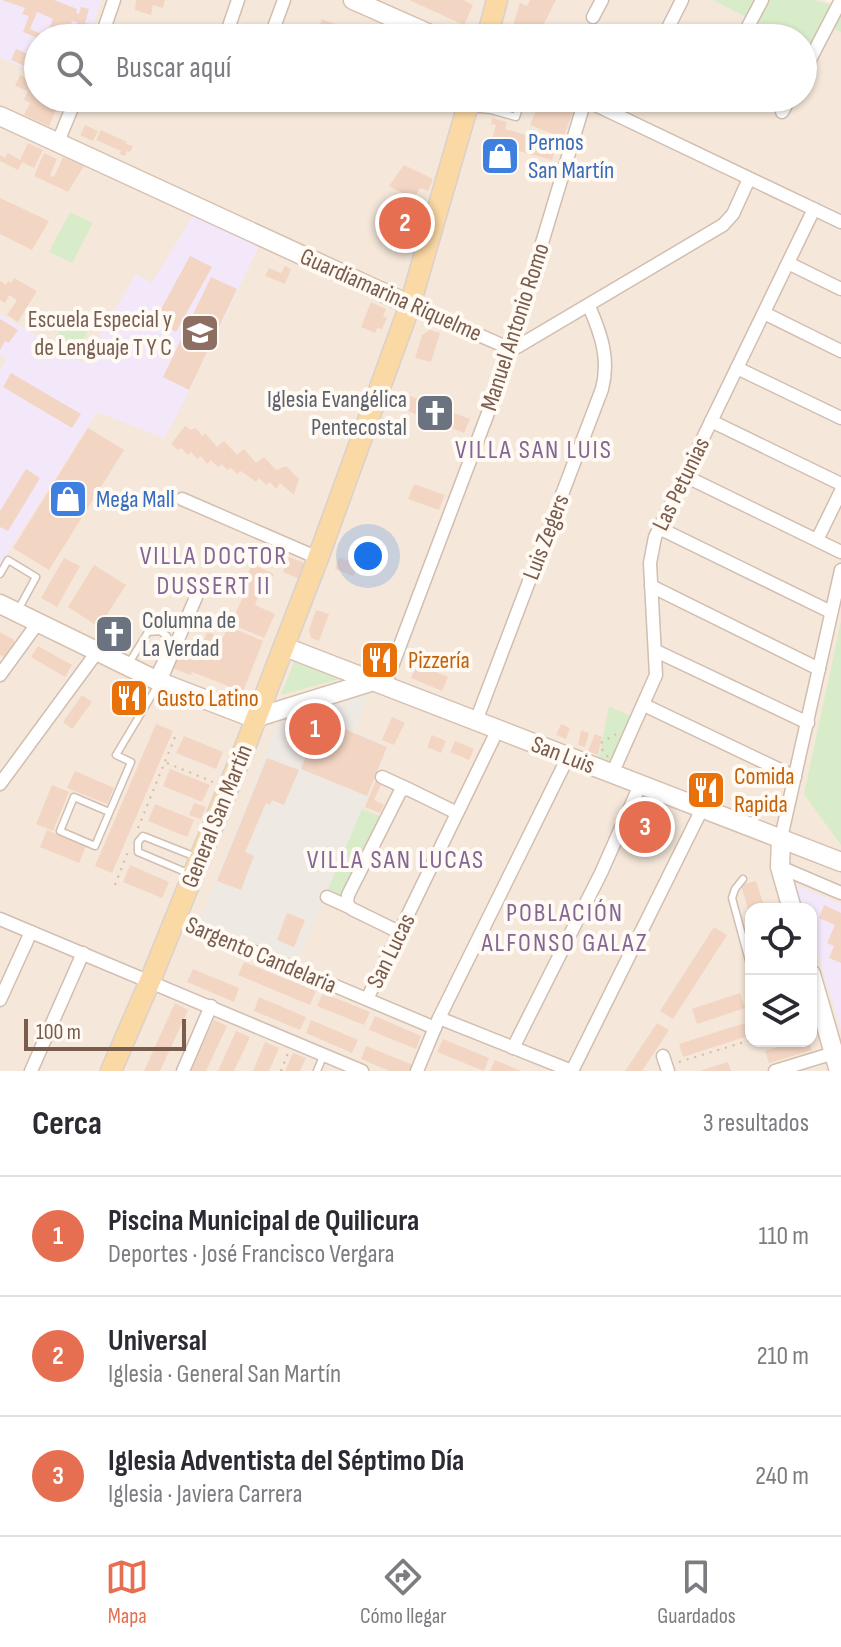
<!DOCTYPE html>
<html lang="es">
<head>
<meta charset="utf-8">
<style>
	:root { --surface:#fff; --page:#f7f7f7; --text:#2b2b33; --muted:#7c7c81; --line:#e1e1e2; --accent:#e76f51 }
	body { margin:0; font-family:"Sofia Sans Condensed",sans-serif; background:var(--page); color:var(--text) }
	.controls { position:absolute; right:24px; bottom:24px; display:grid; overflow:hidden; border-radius:16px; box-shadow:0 2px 6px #0004 }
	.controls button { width:72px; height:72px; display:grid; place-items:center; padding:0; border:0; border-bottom:2px solid var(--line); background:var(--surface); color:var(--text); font:40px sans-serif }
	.scale { position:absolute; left:24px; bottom:20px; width:162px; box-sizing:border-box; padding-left:8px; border:4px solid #7a5c4d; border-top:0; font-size:22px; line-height:28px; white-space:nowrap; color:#7a5c4d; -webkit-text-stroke:6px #fffaf3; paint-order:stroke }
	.you { position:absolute; left:368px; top:556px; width:28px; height:28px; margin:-20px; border:6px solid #fff; border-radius:50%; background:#1a73e8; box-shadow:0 0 0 12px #1a73e833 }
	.badge { display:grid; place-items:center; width:52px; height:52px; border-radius:50%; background:var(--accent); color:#fff; font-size:26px; font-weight:700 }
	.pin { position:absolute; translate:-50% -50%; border:4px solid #fff; box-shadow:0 2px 8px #0006 }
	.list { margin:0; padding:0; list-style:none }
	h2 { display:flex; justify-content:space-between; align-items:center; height:104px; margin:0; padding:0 32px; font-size:34px }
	h2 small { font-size:26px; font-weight:400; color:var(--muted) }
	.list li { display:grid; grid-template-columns:52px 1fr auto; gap:24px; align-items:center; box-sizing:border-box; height:120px; padding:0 32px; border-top:2px solid var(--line) }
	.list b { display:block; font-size:30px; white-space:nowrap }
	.list p { margin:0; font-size:26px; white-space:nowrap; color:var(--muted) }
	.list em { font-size:26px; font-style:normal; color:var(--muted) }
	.icon { flex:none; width:44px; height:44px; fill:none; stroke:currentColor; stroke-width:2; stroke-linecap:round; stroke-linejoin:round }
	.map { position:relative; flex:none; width:841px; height:1071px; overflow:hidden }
	.search { position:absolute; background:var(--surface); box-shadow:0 2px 6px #0004; left:24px; right:24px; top:24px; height:88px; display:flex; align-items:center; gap:20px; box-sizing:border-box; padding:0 28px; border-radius:44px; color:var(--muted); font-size:30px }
	.sheet { height:464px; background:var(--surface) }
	nav { display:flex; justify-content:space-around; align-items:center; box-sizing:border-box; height:112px; border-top:2px solid var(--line); background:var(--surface); font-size:22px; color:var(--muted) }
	nav a { display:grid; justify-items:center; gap:4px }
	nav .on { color:var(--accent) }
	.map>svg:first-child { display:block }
</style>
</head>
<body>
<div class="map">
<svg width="841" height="1071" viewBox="0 0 841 1071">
	<rect width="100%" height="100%" fill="#fdf6ec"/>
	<path fill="#f5e8da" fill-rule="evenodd" d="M 0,0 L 823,0 L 841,5 L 841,1071 L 0,1071 ZM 38,38 L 803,38 L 803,98 L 38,98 ZM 751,909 L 811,909 L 811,1041 L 751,1041 Z"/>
	<polygon fill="#efe9e4" points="357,692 368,697 355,731 389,746 297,963 200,921 280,715"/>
	<g fill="#f3e8fa">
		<polygon points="0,0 102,0 88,38 38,38 38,74 0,57"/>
		<polygon points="194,214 260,244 177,415 164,438 97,412 0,565 0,370 7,359 0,355 0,314 83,363 136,274 152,283"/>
		<polygon points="796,885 841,904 841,1030 811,934 811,909 803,909"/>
	</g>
	<g fill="#d8ecc9">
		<polygon points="713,0 813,0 841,8 841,32 823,24 814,43 787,30 783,36"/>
		<polygon points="70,212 93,223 72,263 49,252"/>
		<polygon points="72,309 94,321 76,353 54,340"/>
		<polygon points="841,621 841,845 804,794"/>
		<polygon points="294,662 340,679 281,695"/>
		<polygon points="609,706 632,717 608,765 598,761"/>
		<polygon points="362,809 382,817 344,899 326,894"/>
	</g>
	<g fill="#f3d5c3" fill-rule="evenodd">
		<path d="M 2,0 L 54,0 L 77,9 L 76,13 L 79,14 L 81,7 L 89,9 L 85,23 L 91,24 L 88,32 L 75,29 L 77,22 L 72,21 L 70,28 L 88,35 L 87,38 L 38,38 L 23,32 L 29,16 L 22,14 L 25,8 ZM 37,12 L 53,19 L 46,36 L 30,29 Z"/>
		<polygon points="136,0 165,0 163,8 153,5 151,15 135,10"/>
		<polygon points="409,0 463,0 473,5 464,25"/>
		<polygon points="530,0 556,0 537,38 509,38 520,3 527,6"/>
		<polygon points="322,19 338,25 334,38 315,38"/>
		<polygon points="16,49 35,57 38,49 38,72 11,60"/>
		<polygon points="20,75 38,83 38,98 61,98 49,126 24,115 30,103 24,100 28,91 15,86"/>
		<polygon points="498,98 520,98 515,114 495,108"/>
		<polygon points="541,98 574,110 563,138 530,125"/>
		<polygon points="492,118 507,122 505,129 557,144 552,160 519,151 513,170 482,160 487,142 491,143 496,125 491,124"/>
		<polygon points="85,125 98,131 93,141 80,135"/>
		<polygon points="101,130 127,142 126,144 133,146 130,152 127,151 125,156 119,154 121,151 96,140"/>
		<polygon points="28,143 43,150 34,168 22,162 18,170 0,161 0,155 5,158 8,153 20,160"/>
		<polygon points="44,153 57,159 50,175 54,177 63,157 84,166 68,192 34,176"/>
		<polygon points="404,165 433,179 428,191 420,188 414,199 389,186"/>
		<polygon points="0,198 49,221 32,250 0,234"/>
		<polygon points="396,209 422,223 414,236 389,223"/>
		<polygon points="190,256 212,267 176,332 155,320"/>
		<polygon points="285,266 291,269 285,284 265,276 269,268 281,273"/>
		<polygon points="211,277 237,289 189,390 163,377"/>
		<polygon points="14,278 37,291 18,322 7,315 17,300 9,295 5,303 0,300 0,281 6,285 8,281 11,283"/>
		<polygon points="371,302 386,309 383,316 387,318 382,329 377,328 375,333 361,327"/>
		<polygon points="0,319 18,330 9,343 5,341 0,350"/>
		<polygon points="430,330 440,333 431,362 415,358 422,335"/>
		<polygon points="11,373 81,414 72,428 3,387"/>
		<polygon points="405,394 470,419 464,433 400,408"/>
		<polygon points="185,426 190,430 196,428 202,436 205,433 217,447 224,441 237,455 244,449 256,463 264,457 276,470 286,466 299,479 294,495 280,483 276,489 270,482 266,485 259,478 256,482 241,471 237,474 231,468 227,470 222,464 218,467 211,460 207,464 201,456 197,459 191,452 188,455 181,448 178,450 171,444"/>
		<polygon points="88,428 124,450 49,570 13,548"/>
		<polygon points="26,469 40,478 8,531 0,527 0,511"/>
		<polygon points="414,484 445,495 439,510 408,499"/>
		<polygon points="356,541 382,551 375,568 349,559"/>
		<polygon points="289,557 307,564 300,579 283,572"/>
		<polygon points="339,557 358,564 353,576 335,569"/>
		<polygon points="64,558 80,566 57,607 41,598"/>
		<polygon points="252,564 274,574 268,586 264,584 255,605 275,614 264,638 231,624 251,578 247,576"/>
		<polygon points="94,565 126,585 99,627 68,607"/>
		<polygon points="316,610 329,614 319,641 311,638 309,630"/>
		<polygon points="113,621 126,628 115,648 102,641"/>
		<polygon points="228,626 263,641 243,692 192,672 191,675 172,668 182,641 201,648 207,632 223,638"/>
		<polygon points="0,632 14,640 15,645 7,659 0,655"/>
		<polygon points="147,640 159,645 154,656 142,651"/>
		<polygon points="38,646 72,665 65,677 31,657"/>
		<polygon points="376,652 388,656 384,668 372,664"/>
		<polygon points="417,664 448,677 442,691 411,678"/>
		<polygon points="119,690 134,697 125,716 110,709"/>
		<polygon points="82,695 92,702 72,729 63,722"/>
		<polygon points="392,717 405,723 394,745 382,740"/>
		<polygon points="321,719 387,747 367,796 301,769 314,733 303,730 306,721 318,726"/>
		<polygon points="156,724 173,731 112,873 95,866"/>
		<polygon points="561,724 570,728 566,739 556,735"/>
		<polygon points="581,730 589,733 585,747 578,745"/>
		<polygon points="595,734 602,737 598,755 588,751"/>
		<polygon points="432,735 446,741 441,753 427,747"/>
		<polygon points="184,736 223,752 216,769 176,753"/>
		<polygon points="455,741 474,749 469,760 450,752"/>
		<polygon points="267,758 299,770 284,805 272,800 270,805 266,803 245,852 254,856 241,890 217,881"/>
		<polygon points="170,769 210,785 202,802 163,786"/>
		<polygon points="75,771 114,788 107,804 67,788"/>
		<polygon points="376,780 382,783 374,800 384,805 380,813 365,807"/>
		<polygon points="701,781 722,790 716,803 695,793"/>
		<polygon points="52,785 69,792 53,831 36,824"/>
		<polygon points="194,803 206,807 201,819 189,815"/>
		<polygon points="155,804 194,820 187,837 148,821"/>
		<polygon points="655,816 660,819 644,853 639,851"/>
		<polygon points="635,820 647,825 637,849 625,843"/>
		<polygon points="47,830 86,846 79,863 40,847"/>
		<polygon points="130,865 169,882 162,898 123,882"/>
		<polygon points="756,881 765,909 751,909 750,916 741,885"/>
		<polygon points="824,905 841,913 841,963 829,958 834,946 827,943 835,925 819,918"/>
		<polygon points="287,913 305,920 294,947 277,940"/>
		<polygon points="714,927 727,935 673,1019 660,1011"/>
		<polygon points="244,962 316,991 310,1005 238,975"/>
		<polygon points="193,969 239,988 234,1002 187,982"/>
		<polygon points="323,993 370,1012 364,1025 317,1006"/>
		<polygon points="740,993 745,1008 697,1024 692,1009"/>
		<polygon points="259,997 306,1017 300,1030 254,1011"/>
		<polygon points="175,1003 188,1010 160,1071 144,1071"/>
		<polygon points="375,1016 421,1036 416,1049 369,1030"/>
		<polygon points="214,1020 227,1026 206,1071 190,1071"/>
		<polygon points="311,1020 358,1040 352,1053 306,1033"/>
		<polygon points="751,1021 751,1035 683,1057 679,1044"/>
		<polygon points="657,1023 669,1030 642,1071 625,1071"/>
		<polygon points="236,1031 250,1037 234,1071 218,1071"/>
		<polygon points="443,1039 489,1058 484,1071 437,1052"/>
		<polygon points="796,1041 809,1041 812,1050 769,1063 765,1051"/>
		<polygon points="265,1042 279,1048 269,1071 253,1071"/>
		<polygon points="366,1046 413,1065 410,1071 389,1071 361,1059"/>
		<polygon points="293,1053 306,1058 300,1071 285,1071"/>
		<polygon points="495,1060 521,1071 490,1071"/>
		<polygon points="728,1062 731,1071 702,1071 702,1070"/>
	</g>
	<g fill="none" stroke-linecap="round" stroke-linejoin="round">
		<g stroke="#d1beb0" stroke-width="9">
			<g id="lane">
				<polyline points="479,98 493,103"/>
				<polyline points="469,108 491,110 516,117 522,98"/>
				<polyline points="0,574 8,560 36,577 18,610"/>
				<polyline points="129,663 148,632 160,631 167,636 170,643 154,675"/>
				<polyline points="109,812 74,797 60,831 95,846 131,762 116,755 158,685"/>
				<polyline points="190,874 138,852 138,842 143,836 196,857"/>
				<polyline points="743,879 735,889 732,898 751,968"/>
				<polyline points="317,1071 324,1054"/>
			</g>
		</g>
		<g stroke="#d1beb0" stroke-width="15">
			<g id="street">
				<polyline points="593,17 602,0"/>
				<polyline points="101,38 114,0"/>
				<polyline points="225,38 238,0"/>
				<polyline points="270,38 284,0"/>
				<polyline points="663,38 682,0"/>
				<polyline points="742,38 762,0"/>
				<polyline points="803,73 841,0"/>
				<polyline points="581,98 841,222"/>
				<polyline points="782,112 790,98"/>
				<polyline points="58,142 76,98"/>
				<polyline points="788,263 841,289"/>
				<polyline points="410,305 511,349 517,347 723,225 733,214 749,179"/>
				<polyline points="764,313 841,351"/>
				<polyline points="737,368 841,418"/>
				<polyline points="711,421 841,484"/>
				<polyline points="685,476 841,552"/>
				<polyline points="182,499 318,558"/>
				<polyline points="659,528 831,612"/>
				<polyline points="817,540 841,491"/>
				<polyline points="651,586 819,669"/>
				<polyline points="656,651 808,723"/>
				<polyline points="0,675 37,624"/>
				<polyline points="160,682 202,583"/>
				<polyline points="385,685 502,376 585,100"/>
				<polyline points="644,705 795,777"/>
				<path d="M 476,721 L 602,389 C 610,359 601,334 589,306"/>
				<polyline points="612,774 656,675 650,563 655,537 814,209"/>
				<polyline points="382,777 406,788"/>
				<polyline points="0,784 97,652"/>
				<polyline points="781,838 841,570"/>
				<polyline points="780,867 841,893"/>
				<polyline points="327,897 349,907"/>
				<polyline points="0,919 362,1071"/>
				<polyline points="176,919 435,1028"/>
				<polyline points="399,932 352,909 347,904 348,895 401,790 408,789 457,813"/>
				<polyline points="367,999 498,729"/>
				<polyline points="0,1000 31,932"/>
				<polyline points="439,1018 572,1071"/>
				<polyline points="513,1048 601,873 640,785"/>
				<polyline points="663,1056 668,1071"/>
				<polyline points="31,1071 83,953"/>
				<polyline points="183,1071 211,1006"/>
				<polyline points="417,1071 439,1018 568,757"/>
				<polyline points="572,1071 702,809"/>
				<polyline points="775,1071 834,1053"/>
			</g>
		</g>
		<g stroke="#d6c0b0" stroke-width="21">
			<g id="secondary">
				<polyline points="353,0 439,38"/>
				<polyline points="0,116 410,305"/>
				<polyline points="0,604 160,682 248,716 258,717 374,681"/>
				<polyline points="285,647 841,862"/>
				<polyline points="781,838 780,867 792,909"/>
				<polyline points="811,974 839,1071"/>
			</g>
		</g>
		<g stroke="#dad1cd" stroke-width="23">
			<g id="primary">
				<polyline points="487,38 497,0"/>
				<polyline points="111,1071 150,981 247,742 318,558 410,305 470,98"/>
			</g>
		</g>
		<g stroke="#d9b8a5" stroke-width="2" stroke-dasharray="2 6" stroke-linecap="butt">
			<polyline points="608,757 601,748 602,742 616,734"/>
			<polyline points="167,763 213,782"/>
			<polyline points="138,828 177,732"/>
			<polyline points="115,885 129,849"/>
			<polyline points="679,1062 751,1040"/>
			<polyline points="281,1071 288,1053"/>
		</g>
		<use href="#lane" stroke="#fff" stroke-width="6"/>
		<use href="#street" stroke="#fff" stroke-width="12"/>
		<use href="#secondary" stroke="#fff" stroke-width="18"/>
		<use href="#primary" stroke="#fbd9a5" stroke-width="20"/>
	</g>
	<defs>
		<g id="shop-square" transform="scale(2)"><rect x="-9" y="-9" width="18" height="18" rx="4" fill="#3f7fe0" stroke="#fffaf3"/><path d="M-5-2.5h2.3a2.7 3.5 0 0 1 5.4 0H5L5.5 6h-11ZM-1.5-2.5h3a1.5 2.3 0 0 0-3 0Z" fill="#fff"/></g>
		<g id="school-square" transform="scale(2)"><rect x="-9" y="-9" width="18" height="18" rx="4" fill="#8d6e63" stroke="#fffaf3"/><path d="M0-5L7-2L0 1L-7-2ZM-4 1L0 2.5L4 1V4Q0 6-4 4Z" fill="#fff"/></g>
		<g id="church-square" transform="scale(2)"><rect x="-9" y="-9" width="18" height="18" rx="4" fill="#6b7280" stroke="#fffaf3"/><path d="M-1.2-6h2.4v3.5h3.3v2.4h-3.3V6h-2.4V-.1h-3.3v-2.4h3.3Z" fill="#fff"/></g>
		<g id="restaurant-square" transform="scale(2)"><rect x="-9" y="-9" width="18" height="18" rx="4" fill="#e8710a" stroke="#fffaf3"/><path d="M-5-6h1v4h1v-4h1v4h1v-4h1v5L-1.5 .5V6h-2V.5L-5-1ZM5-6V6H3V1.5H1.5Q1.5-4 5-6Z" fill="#fff"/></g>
	</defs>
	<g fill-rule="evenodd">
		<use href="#shop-square" x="500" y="156"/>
		<use href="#school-square" x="200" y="333"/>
		<use href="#church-square" x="435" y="413"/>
		<use href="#shop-square" x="68" y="499"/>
		<use href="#church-square" x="114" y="634"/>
		<use href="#restaurant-square" x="380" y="660"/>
		<use href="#restaurant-square" x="129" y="698"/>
		<use href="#restaurant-square" x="706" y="790"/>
	</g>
	<g text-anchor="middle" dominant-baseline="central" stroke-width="8" stroke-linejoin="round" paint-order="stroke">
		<g font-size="24" fill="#366cbe" stroke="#fffaf3" text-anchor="start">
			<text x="528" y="142">Pernos<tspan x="528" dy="28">San Martín</tspan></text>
			<text x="96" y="499">Mega Mall</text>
		</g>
		<g font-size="24" fill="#7a5c4d" stroke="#fffaf3">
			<text transform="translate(391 295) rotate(24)">Guardiamarina Riquelme</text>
			<text transform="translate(515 327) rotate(-72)">Manuel Antonio Romo</text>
			<text transform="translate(681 484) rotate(-64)">Las Petunias</text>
			<text transform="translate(546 537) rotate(-69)">Luis Zegers</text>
			<text transform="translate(563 755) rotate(21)">San Luis</text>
			<text transform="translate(217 816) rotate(-68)">General San Martín</text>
			<text transform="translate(391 951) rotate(-64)">San Lucas</text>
			<text transform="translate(261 955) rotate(23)">Sargento Candelaria</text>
		</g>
		<g font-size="24" fill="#785e54" stroke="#fffaf3" text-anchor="end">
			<text x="172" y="319">Escuela Especial y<tspan x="172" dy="28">de Lenguaje T Y C</tspan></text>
		</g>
		<g font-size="24" fill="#5b616d" stroke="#fffaf3" text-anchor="end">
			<text x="407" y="399">Iglesia Evangélica<tspan x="407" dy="28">Pentecostal</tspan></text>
			<text x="142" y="620" text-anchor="start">Columna de<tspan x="142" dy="28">La Verdad</tspan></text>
		</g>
		<g font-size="24" fill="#c56008" stroke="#fffaf3" text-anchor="start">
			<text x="408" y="660">Pizzería</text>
			<text x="157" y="698">Gusto Latino</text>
			<text x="734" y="776">Comida<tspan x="734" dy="28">Rapida</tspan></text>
		</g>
		<g font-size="26" letter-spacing="2" fill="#846695" stroke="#fffaf3">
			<text x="534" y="450">VILLA SAN LUIS</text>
			<text x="214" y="556">VILLA DOCTOR<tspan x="214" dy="30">DUSSERT II</tspan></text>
			<text x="396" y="860">VILLA SAN LUCAS</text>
			<text x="565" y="913">POBLACIÓN<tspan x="565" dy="30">ALFONSO GALAZ</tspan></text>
		</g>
	</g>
</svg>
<div class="controls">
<button><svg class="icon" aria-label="locate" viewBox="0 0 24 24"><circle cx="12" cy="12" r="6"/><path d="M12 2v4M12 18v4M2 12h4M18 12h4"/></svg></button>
<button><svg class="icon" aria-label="layers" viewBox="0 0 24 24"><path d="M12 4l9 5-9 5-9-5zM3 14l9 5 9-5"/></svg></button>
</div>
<div class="scale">100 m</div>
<div class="you"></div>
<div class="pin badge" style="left:315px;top:729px">1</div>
<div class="pin badge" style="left:405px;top:223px">2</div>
<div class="pin badge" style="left:645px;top:827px">3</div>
<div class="search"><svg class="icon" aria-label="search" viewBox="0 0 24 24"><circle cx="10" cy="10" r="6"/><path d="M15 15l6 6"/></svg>Buscar aquí</div>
</div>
<section class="sheet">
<h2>Cerca<small>3 resultados</small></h2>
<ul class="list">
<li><span class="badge">1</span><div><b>Piscina Municipal de Quilicura</b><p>Deportes · José Francisco Vergara</p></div><em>110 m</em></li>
<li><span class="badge">2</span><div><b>Universal</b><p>Iglesia · General San Martín</p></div><em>210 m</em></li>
<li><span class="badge">3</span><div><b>Iglesia Adventista del Séptimo Día</b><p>Iglesia · Javiera Carrera</p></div><em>240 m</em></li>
</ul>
</section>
<nav>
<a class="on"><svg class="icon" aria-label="map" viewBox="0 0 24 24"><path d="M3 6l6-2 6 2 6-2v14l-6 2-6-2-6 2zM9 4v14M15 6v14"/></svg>Mapa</a>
<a><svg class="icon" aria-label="directions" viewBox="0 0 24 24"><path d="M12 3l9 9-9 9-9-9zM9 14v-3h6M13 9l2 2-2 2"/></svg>Cómo llegar</a>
<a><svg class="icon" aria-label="saved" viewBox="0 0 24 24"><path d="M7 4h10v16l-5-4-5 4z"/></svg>Guardados</a>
</nav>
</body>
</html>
